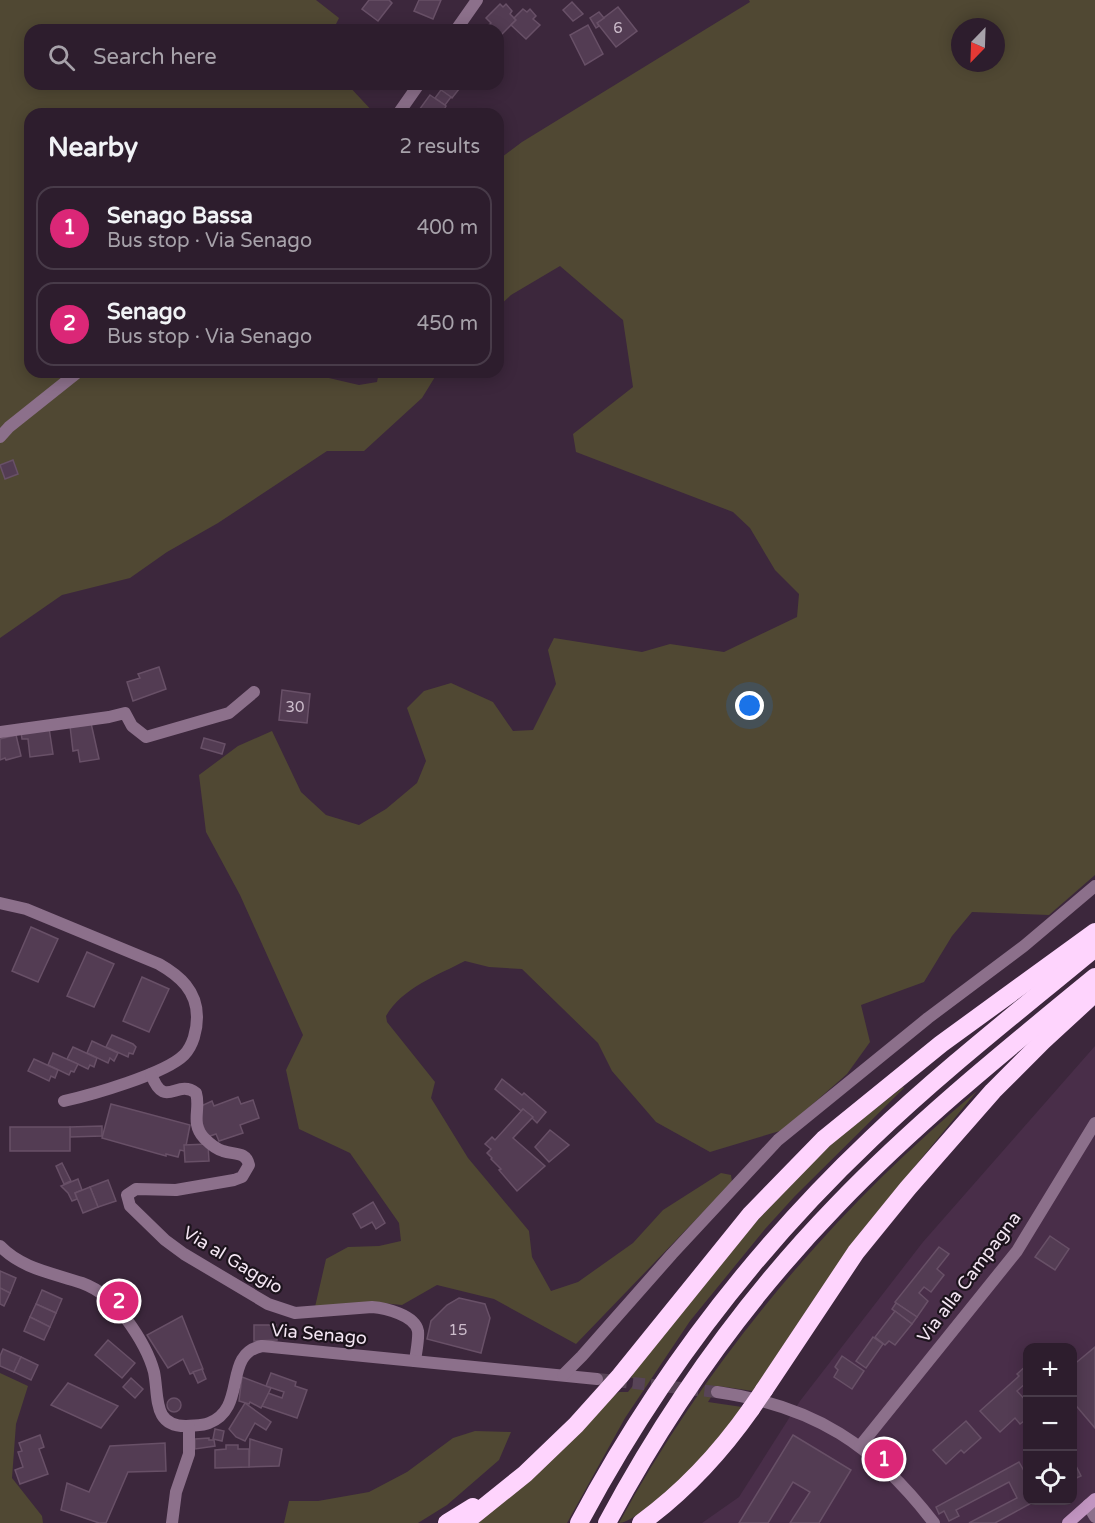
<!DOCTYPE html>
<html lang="en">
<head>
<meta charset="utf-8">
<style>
	:root { --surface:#2d1d2d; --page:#352635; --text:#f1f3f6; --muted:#a7a2aa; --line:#483b49; --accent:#db2777 }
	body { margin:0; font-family:"Varela Round",sans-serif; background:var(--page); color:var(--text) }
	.controls { position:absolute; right:18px; bottom:18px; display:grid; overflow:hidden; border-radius:12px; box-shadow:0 3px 15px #0003 }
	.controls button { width:54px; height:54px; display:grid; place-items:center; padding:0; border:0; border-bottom:2px solid var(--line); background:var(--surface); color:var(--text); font:30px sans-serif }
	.compass { position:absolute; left:951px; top:18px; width:54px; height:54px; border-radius:50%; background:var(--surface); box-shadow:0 3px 15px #0003; rotate:203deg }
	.you { position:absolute; left:750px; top:706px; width:21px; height:21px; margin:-15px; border:4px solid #fff; border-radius:50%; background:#1a73e8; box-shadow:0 0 0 9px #1a73e833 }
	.badge { display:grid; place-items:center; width:39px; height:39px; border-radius:50%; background:var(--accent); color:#fff; font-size:20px; font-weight:700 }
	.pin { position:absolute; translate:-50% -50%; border:3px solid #fff; box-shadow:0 2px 6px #0006 }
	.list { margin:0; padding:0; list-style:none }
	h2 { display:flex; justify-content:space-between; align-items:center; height:78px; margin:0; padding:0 24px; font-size:26px }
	h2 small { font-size:20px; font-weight:400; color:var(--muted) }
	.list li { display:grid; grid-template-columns:39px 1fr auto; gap:18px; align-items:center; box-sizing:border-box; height:84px; margin:0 12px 12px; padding:0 12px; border:2px solid var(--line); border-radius:18px }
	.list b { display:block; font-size:22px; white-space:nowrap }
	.list p { margin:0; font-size:20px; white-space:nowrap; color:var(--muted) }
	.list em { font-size:20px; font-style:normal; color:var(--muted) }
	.icon { flex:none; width:33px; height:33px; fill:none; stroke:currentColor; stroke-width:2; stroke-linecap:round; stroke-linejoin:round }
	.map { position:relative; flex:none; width:1095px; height:1523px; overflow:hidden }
	.search { position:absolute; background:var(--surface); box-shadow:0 3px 15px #0003; left:24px; top:24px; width:480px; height:66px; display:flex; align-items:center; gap:15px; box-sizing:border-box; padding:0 21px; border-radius:18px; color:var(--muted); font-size:22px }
	.panel { position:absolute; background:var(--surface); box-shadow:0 3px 15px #0003; left:24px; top:108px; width:480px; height:270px; border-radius:18px }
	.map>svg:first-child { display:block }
</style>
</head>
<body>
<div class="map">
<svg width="1095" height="1523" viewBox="0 0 1095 1523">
	<rect width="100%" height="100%" fill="#3c273c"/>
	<path fill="#492e49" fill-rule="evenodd" d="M 1095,1046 L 1095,1523 L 702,1523 L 739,1497 L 800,1401 L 923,1242 ZM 1028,1348 L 1072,1348 L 1072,1500 L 1028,1500 Z"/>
	<g fill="#504833" fill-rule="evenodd">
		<polygon points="0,0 316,0 339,18 333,30 30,30 30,84 347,84 375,114 30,114 30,372 303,372 359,385 377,382 379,372 438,372 422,398 364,451 327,451 218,523 167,552 130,578 62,595 0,638"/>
		<path d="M 749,0 L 1095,0 L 1095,875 L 1049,915 L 972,912 L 952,936 L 924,982 L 861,1005 L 870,1042 L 847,1074 L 783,1130 L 710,1152 L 656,1122 L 612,1071 L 598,1043 L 522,969 L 489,967 L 465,961 C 438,975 402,988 386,1016 L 387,1022 L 435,1082 L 431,1098 L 468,1158 L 529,1231 L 532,1257 L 551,1291 L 578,1282 L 633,1243 L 663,1210 L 721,1173 L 731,1175 L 732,1182 L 576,1344 L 494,1299 L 437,1285 L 402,1305 L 382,1303 L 315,1307 L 326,1259 L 348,1247 L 379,1246 L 401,1241 L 399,1223 L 350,1153 L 299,1129 L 286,1070 L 303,1035 L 240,895 L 206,832 L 199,775 L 238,746 L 272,731 L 301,792 L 326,815 L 359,825 L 386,809 L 417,783 L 426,761 L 407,708 L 424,691 L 451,683 L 493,702 L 513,731 L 533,730 L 556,684 L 548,650 L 554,638 L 642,652 L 670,644 L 724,652 L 797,617 L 799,594 L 775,570 L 750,528 L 733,512 L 576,452 L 573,434 L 633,387 L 623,320 L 560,266 L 511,295 L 498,307 L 498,160 L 522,142 L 750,2 ZM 960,27 L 996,27 L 996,63 L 960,63 Z"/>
		<polygon points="903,1087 904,1088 795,1196 765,1229 690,1321 625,1418 567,1523 478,1523 612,1397 619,1392 628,1392 638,1379 631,1378 634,1371 733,1246 814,1161 836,1140"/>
		<path d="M 977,1091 L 864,1228 L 820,1290 L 753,1391 L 718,1386 L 708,1402 L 742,1407 C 730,1423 718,1440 705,1455 C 693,1470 636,1523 619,1523 C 707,1360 836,1208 977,1091 Z"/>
		<polygon points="0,1373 28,1386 16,1424 12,1478 42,1516 43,1523 0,1523"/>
		<polygon points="475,1431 511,1432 499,1460 447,1505 418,1523 284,1523 289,1501 318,1501 369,1492 407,1472 453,1438"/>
	</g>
	<g fill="#533c53" stroke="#685067" stroke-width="1.5">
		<polygon points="369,0 389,0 392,3 378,21 362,9"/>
		<polygon points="419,0 441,0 433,19 414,11"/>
		<polygon points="572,2 583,14 573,21 563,10"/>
		<polygon points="500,4 503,7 506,4 512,11 510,14 516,20 501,35 498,30 494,30 489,25 491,23 486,18"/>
		<polygon points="618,7 637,31 616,47 597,23"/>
		<polygon points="523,9 527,12 530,9 536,16 533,19 540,25 526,39 511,25 516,20 514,18"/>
		<polygon points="599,12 604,18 597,23 599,26 596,28 590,18"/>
		<polygon points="588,25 603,54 585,65 570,35"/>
		<polygon points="437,84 463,84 452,98 435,86"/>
		<polygon points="441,90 451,97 445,105 435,98"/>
		<polygon points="430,95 446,106 442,114 424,114 419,110"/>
		<polygon points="13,460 18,474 5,479 0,465"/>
		<polygon points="159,667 166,689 133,701 127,682 140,678 138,674"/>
		<polygon points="282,690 310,694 307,723 279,720"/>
		<polygon points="91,723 99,759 80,762 78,750 73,751 70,726"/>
		<polygon points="49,728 53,754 30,757 28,739 22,739 21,732"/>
		<polygon points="16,735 21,756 6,760 5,758 0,760 0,739"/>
		<polygon points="204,738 225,744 222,754 201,748"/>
		<polygon points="31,927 58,939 38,982 12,971"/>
		<polygon points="87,952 114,964 94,1007 67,996"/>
		<polygon points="142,977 169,989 149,1032 123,1021"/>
		<polygon points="112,1035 133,1044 136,1047 133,1054 129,1053 128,1057 106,1047"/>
		<polygon points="92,1041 118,1053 114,1061 110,1058 108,1063 87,1053"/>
		<polygon points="73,1047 97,1058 94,1067 90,1065 88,1069 67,1059"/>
		<polygon points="53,1053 78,1064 74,1072 71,1071 69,1075 48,1065"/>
		<polygon points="34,1059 58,1070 55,1078 51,1076 49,1081 28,1071"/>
		<polygon points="502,1079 522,1095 524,1093 546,1112 537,1123 523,1109 521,1111 495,1089"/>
		<polygon points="238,1097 241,1104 253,1100 259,1118 240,1125 243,1133 219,1141 216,1134 207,1137 198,1112 201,1106 212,1101 214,1106"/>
		<polygon points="111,1104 190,1125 185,1151 180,1150 178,1157 166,1154 166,1156 102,1138"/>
		<polygon points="523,1109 533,1117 513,1138 545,1166 517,1191 499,1170 501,1169 491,1159 492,1158 487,1153 491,1149 485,1144 492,1137 495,1140"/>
		<polygon points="102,1126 102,1136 70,1137 70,1127"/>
		<rect x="10" y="1127" width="60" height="24"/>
		<polygon points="550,1130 569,1145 549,1162 535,1147"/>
		<polygon points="208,1144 209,1161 185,1162 184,1145"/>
		<polygon points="62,1163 71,1181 64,1184 56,1166"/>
		<polygon points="78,1179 82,1190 75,1193 77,1199 72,1201 68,1193 61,1186"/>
		<polygon points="108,1180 116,1201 98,1207 90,1187"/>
		<polygon points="90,1187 98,1207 83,1213 75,1193"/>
		<polygon points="373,1202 385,1223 376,1229 372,1222 361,1228 353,1214"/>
		<polygon points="1050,1236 1069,1249 1055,1270 1035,1257"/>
		<polygon points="939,1247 949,1254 937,1269 944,1275 931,1292 924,1287 919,1293 928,1301 917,1317 895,1302"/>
		<polygon points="0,1271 16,1278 10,1293 0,1288"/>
		<polygon points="0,1288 10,1293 4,1306 0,1304"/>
		<polygon points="42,1290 62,1299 56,1313 36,1304"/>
		<polygon points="459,1298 485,1304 490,1318 481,1353 427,1339 431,1321 447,1305"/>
		<polygon points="896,1303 917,1317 912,1324 892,1309"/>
		<polygon points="36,1304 56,1313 50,1327 30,1317"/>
		<polygon points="895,1311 912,1324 895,1345 889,1341 885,1345 875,1337"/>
		<polygon points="182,1316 203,1369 190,1374 183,1359 168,1368 147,1335"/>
		<polygon points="30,1317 50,1327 44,1340 24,1331"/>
		<polygon points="254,1325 276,1325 277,1340 254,1341"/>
		<polygon points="873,1337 883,1344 866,1368 856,1361"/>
		<polygon points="108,1340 135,1363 122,1378 95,1355"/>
		<polygon points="1095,1347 1095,1428 1072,1401 1072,1366"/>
		<polygon points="3,1349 21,1357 14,1372 0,1366 0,1356"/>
		<polygon points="842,1356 864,1371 852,1389 834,1377 838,1370 835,1367"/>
		<polygon points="21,1357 38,1365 31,1380 14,1372"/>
		<polygon points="1028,1364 1027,1382 1017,1391 1028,1403 1028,1418 1020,1424 1015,1418 1000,1432 980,1411 1019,1376 1017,1374"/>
		<polygon points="202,1369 206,1379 198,1383 193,1372"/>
		<polygon points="271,1373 296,1382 295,1386 307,1390 297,1418 262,1406 268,1393 282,1398 284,1392 266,1386"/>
		<polygon points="242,1377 271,1388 261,1408 250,1402 249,1404 239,1401"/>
		<polygon points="131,1378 143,1389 135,1398 123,1387"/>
		<polygon points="68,1383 118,1406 101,1428 51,1405"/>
		<circle cx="174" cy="1405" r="7"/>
		<polygon points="245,1403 271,1422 266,1430 255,1423 245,1441 236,1437 229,1429"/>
		<polygon points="966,1421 981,1438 964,1453 961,1450 946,1464 933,1450"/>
		<polygon points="215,1429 224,1431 222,1441 213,1439"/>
		<polygon points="40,1435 44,1447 39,1449 48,1474 20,1484 15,1470 23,1467 18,1452 22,1451 19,1443"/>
		<polygon points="793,1435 851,1470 819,1523 790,1523 810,1492 793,1482 768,1523 739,1523"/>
		<polygon points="209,1438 209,1440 214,1440 215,1446 195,1449 195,1439"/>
		<polygon points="250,1439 282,1449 279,1466 249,1467"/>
		<polygon points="165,1443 166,1471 128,1472 106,1523 99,1523 61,1510 67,1483 89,1492 110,1446"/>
		<polygon points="226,1445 238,1445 238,1449 249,1449 249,1467 215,1468 215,1450 226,1449"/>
		<polygon points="1072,1458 1081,1476 1072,1480"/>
		<polygon points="1019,1462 1028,1478 1028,1500 1037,1500 995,1523 969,1523 1017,1498 1009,1482 956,1510 959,1516 949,1521 944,1511 939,1514 936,1507"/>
	</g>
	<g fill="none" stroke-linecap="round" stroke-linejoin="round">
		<polyline stroke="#584457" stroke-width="12" stroke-dasharray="12 6" stroke-linecap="butt" points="597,1379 717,1392"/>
		<g stroke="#8c708b" stroke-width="12">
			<polyline points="0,732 109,717 125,713 132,726 146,737 229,713 254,692"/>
			<path d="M 0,903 L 26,909 L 159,964 C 180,976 197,991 197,1017 C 197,1030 193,1046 184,1055 C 165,1074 91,1095 64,1101"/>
			<path d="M 151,1074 C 165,1111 176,1078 196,1093 C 201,1109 190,1123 204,1138 C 209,1143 216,1149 223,1151 C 234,1155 246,1151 249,1165 L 242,1177 L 234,1180 L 176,1190 L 136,1189 L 127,1195 L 130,1206 L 165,1240 L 184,1254 L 268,1304 L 295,1313 L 372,1307 C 385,1308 415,1315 418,1331 C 419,1340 416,1352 415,1361"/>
			<path d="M 0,1246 C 22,1269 53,1273 82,1283 C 101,1290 116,1304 127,1320 C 138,1335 149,1353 154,1372 C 159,1396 152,1427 187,1426 C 194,1425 202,1426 209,1423 C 248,1408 222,1354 262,1346 L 597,1379"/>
			<polyline points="563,1375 582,1356 672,1254 778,1140 928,1018 1024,946 1095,886"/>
			<path d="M 717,1392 C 815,1406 874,1445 934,1523"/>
			<polyline points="860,1446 1017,1251 1095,1123"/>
			<polyline points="1088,1505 1095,1517"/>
			<polyline points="172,1523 176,1492 189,1454 189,1426"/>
		</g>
		<g stroke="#8c708b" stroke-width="12">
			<polyline points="456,30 477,0"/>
			<polyline points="398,114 419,84"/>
			<polyline points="0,437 9,427 78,372"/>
		</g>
		<polyline stroke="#c194c0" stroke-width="12" points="1068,1523 1095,1499"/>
		<g stroke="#fed4fd" stroke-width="18">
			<polyline points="764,1390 856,1252 908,1188 993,1091 1043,1041 1095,993"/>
			<polyline points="447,1523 473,1507"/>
			<polyline points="464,1523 525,1474 576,1425 620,1376 751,1214 824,1139 941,1044 1095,932"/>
			<path d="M 579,1523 C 655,1380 753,1251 871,1139 C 942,1071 1019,1011 1095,948"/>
			<path d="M 607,1523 C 669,1407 746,1299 837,1205 C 917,1122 1006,1050 1095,977"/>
			<path d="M 641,1523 C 685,1491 720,1453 751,1409"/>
		</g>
		<polyline stroke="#fed4fd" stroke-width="18" points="751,1409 764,1390"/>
	</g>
	<g text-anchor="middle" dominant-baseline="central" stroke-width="4.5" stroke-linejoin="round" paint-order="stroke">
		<g font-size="15" fill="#ccbccb">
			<text x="618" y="28">6</text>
			<text x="295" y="707">30</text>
			<text x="458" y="1330">15</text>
		</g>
		<g font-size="18" fill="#f4e6f3" stroke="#1d141d">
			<text transform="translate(233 1260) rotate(31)">Via al Gaggio</text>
			<text transform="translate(969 1277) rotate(-53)">Via alla Campagna</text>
			<text transform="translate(319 1334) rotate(5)">Via Senago</text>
		</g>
	</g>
</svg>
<div class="controls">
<button>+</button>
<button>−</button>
<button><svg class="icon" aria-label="locate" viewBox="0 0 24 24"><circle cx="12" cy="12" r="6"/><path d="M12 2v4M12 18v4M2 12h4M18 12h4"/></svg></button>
</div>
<svg class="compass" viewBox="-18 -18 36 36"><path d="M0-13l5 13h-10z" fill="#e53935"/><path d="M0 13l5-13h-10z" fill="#a7a2aa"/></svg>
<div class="you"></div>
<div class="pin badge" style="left:884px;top:1459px">1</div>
<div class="pin badge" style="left:119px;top:1301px">2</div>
<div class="search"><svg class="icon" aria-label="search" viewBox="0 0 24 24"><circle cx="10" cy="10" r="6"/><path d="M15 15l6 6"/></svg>Search here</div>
<section class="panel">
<h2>Nearby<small>2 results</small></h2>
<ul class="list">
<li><span class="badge">1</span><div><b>Senago Bassa</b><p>Bus stop · Via Senago</p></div><em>400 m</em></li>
<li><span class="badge">2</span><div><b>Senago</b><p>Bus stop · Via Senago</p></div><em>450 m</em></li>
</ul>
</section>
</div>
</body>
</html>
